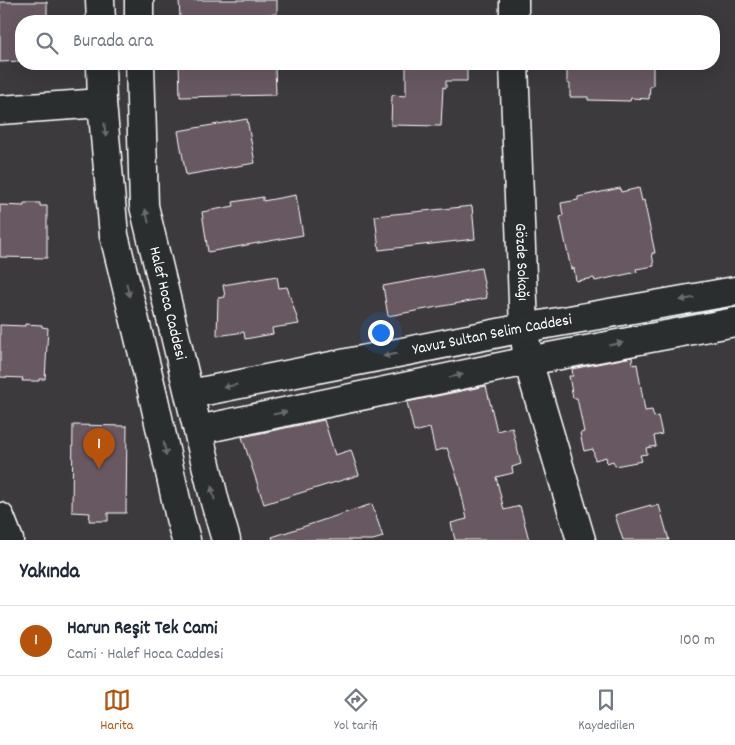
<!DOCTYPE html>
<html lang="tr">
<head>
<meta charset="utf-8">
<style>
	:root { --surface:#fff; --page:#f6f6f7; --text:#1f2937; --muted:#747a83; --line:#e0e1e3; --accent:#b45309 }
	body { margin:0; font-family:Dekko,sans-serif; background:var(--page); color:var(--text) }
	.you { position:absolute; left:380px; top:332px; width:18px; height:18px; margin:-12px; border:4px solid #fff; border-radius:50%; background:#1a73e8; box-shadow:0 0 0 8px #1a73e833 }
	.badge { display:grid; place-items:center; width:32px; height:32px; border-radius:50%; background:var(--accent); color:#fff; font-size:16px; font-weight:700 }
	.pin { position:absolute; translate:-50% -41px; filter:drop-shadow(0 1px 2px #0008) }
	.pin::after { content:''; position:absolute; top:26px; width:18px; height:15px; background:inherit; clip-path:polygon(0 0,100% 0,50% 100%) }
	.list { margin:0; padding:0; list-style:none }
	h2 { display:flex; justify-content:space-between; align-items:center; height:65px; margin:0; padding:0 20px; font-size:21px }
	h2 small { font-size:16px; font-weight:400; color:var(--muted) }
	.list li { display:grid; grid-template-columns:32px 1fr auto; gap:15px; align-items:center; box-sizing:border-box; height:70px; padding:0 20px; border-top:1px solid var(--line) }
	.list b { display:block; font-size:19px; white-space:nowrap }
	.list p { margin:0; font-size:16px; white-space:nowrap; color:var(--muted) }
	.list em { font-size:16px; font-style:normal; color:var(--muted) }
	.icon { flex:none; width:28px; height:28px; fill:none; stroke:currentColor; stroke-width:2; stroke-linecap:round; stroke-linejoin:round }
	.map { position:relative; flex:none; width:735px; height:540px; overflow:hidden }
	.search { position:absolute; background:var(--surface); box-shadow:0 5px 20px #0002; left:15px; right:15px; top:15px; height:55px; display:flex; align-items:center; gap:12px; box-sizing:border-box; padding:0 18px; border-radius:20px; color:var(--muted); font-size:19px }
	.sheet { height:135px; background:var(--surface) }
	nav { display:flex; justify-content:space-around; align-items:center; box-sizing:border-box; height:70px; border-top:1px solid var(--line); background:var(--surface); font-size:14px; color:var(--muted) }
	nav a { display:grid; justify-items:center; gap:2px }
	nav .on { color:var(--accent) }
	.map>svg:first-child { display:block }
</style>
</head>
<body>
<div class="map">
<svg width="735" height="540" viewBox="0 0 735 540">
	<rect width="100%" height="100%" fill="#3d3a3e"/>
	<filter id="ink" filterUnits="userSpaceOnUse"><feTurbulence type="fractalNoise" baseFrequency=".02" numOctaves="2"/><feDisplacementMap in="SourceGraphic" scale="10" xChannelSelector="R" yChannelSelector="G"/><feConvolveMatrix kernelMatrix="1 2 1 2 8 2 1 2 1" color-interpolation-filters="sRGB"/></filter>
	<g filter="url(#ink)">
		<g fill="#685862" stroke="#fff">
			<polygon points="179,0 277,0 277,14 180,18"/>
			<polygon points="0,2 47,2 47,21 21,21 21,61 0,62"/>
			<polygon points="179,64 275,64 276,95 180,97"/>
			<polygon points="406,64 467,64 467,81 446,81 446,88 443,87 441,126 391,125 392,95 406,96"/>
			<polygon points="567,64 653,64 653,86 650,86 649,99 631,98 630,101 588,100 588,97 570,97 570,84 567,83"/>
			<polygon points="247,119 255,163 186,175 178,131"/>
			<polygon points="620,188 621,192 639,188 642,201 644,200 655,253 652,253 654,266 636,269 637,272 595,281 594,278 576,281 574,268 571,269 560,217 563,216 561,203 578,200 578,197"/>
			<polygon points="296,195 303,235 208,252 202,212 234,206 233,202 263,197 263,201"/>
			<polygon points="24,203 40,203 40,206 47,206 47,258 0,257 0,205 24,206"/>
			<polygon points="472,206 475,239 379,250 375,216"/>
			<polygon points="481,268 487,298 388,316 383,286"/>
			<polygon points="277,276 279,288 287,287 299,324 272,328 273,334 245,339 244,332 217,336 218,298 225,297 223,285"/>
			<polygon points="25,324 42,325 42,327 48,328 45,379 39,379 39,381 22,381 23,378 0,377 0,325 25,326"/>
			<polygon points="632,357 633,365 637,364 645,411 652,410 654,417 658,416 662,434 654,436 656,446 646,448 647,454 640,455 642,461 615,466 613,461 607,463 606,457 595,460 593,449 584,451 580,433 584,432 577,398 573,398 569,376 573,376 572,369"/>
			<polygon points="486,386 497,431 512,427 521,464 512,467 513,473 496,477 504,510 520,506 529,540 455,540 451,523 467,519 459,483 447,448 435,451 430,428 414,432 407,402"/>
			<polygon points="324,420 335,455 351,450 359,475 264,504 242,437"/>
			<polygon points="73,425 127,426 126,513 108,513 108,521 89,521 90,513 72,512"/>
			<polygon points="372,504 383,537 373,540 273,540 272,537"/>
			<polygon points="651,505 651,507 659,505 669,540 623,540 615,515"/>
		</g>
		<g fill="none" stroke-linecap="round" stroke-linejoin="round">
			<g stroke="#fff" stroke-width="31">
				<g id="minor">
					<polyline points="514,21 514,0"/>
					<path id="s1" d="M 514,64 L 524,328 L 528,361 L 581,540"/>
					<polyline points="0,110 102,103"/>
					<path id="s2" d="M 190,394 L 524,328 L 735,291"/>
					<polyline points="198,430 528,361 735,322"/>
					<polyline points="0,517 9,540"/>
				</g>
			</g>
			<g stroke="#fff" stroke-width="31">
				<g id="major">
					<polyline points="100,0 101,21"/>
					<polyline points="139,0 139,21"/>
					<polyline points="101,64 102,103 114,235 153,395 180,518 186,540"/>
					<path id="s3" d="M 140,64 L 144,206 L 215,502 L 226,540"/>
				</g>
			</g>
			<use href="#minor" stroke="#2a2d2e" stroke-width="28"/>
			<use href="#major" stroke="#2a2d2e" stroke-width="28"/>
		</g>
		<defs><path id="oneway-solid" d="M-6-.8H1V-3.2L6.5 0L1 3.2V.8H-6Z" transform="scale(1.25)"/></defs>
		<g fill="#6a6c6d">
			<use href="#oneway-solid" transform="translate(105 130) rotate(85)"/>
			<use href="#oneway-solid" transform="translate(147 216) rotate(-104)"/>
			<use href="#oneway-solid" transform="translate(128 290) rotate(77)"/>
			<use href="#oneway-solid" transform="translate(687 299) rotate(170)"/>
			<use href="#oneway-solid" transform="translate(616 344) rotate(-11)"/>
			<use href="#oneway-solid" transform="translate(390 355) rotate(169)"/>
			<use href="#oneway-solid" transform="translate(456 376) rotate(-12)"/>
			<use href="#oneway-solid" transform="translate(230 386) rotate(169)"/>
			<use href="#oneway-solid" transform="translate(280 413) rotate(-12)"/>
			<use href="#oneway-solid" transform="translate(165 449) rotate(78)"/>
			<use href="#oneway-solid" transform="translate(213 493) rotate(-103)"/>
		</g>
	</g>
	<g text-anchor="middle" dominant-baseline="central" stroke-width="4" stroke-linejoin="round" paint-order="stroke">
		<g font-size="16" fill="#fff" stroke="#2a2d2e">
			<text stroke="none"><textPath href="#s1" startOffset="198">Gözde Sokağı</textPath></text>
			<text stroke="none"><textPath href="#s3" startOffset="242">Halef Hoca Caddesi</textPath></text>
			<text stroke="none"><textPath href="#s2" startOffset="308">Yavuz Sultan Selim Caddesi</textPath></text>
		</g>
	</g>
</svg>
<div class="you"></div>
<div class="pin badge" style="left:99px;top:469px">1</div>
<div class="search"><svg class="icon" aria-label="search" viewBox="0 0 24 24"><circle cx="10" cy="10" r="6"/><path d="M15 15l6 6"/></svg>Burada ara</div>
</div>
<section class="sheet">
<h2>Yakında<small></small></h2>
<ul class="list">
<li><span class="badge">1</span><div><b>Harun Reşit Tek Cami</b><p>Cami · Halef Hoca Caddesi</p></div><em>100 m</em></li>
</ul>
</section>
<nav>
<a class="on"><svg class="icon" aria-label="map" viewBox="0 0 24 24"><path d="M3 6l6-2 6 2 6-2v14l-6 2-6-2-6 2zM9 4v14M15 6v14"/></svg>Harita</a>
<a><svg class="icon" aria-label="directions" viewBox="0 0 24 24"><path d="M12 3l9 9-9 9-9-9zM9 14v-3h6M13 9l2 2-2 2"/></svg>Yol tarifi</a>
<a><svg class="icon" aria-label="saved" viewBox="0 0 24 24"><path d="M7 4h10v16l-5-4-5 4z"/></svg>Kaydedilen</a>
</nav>
</body>
</html>
